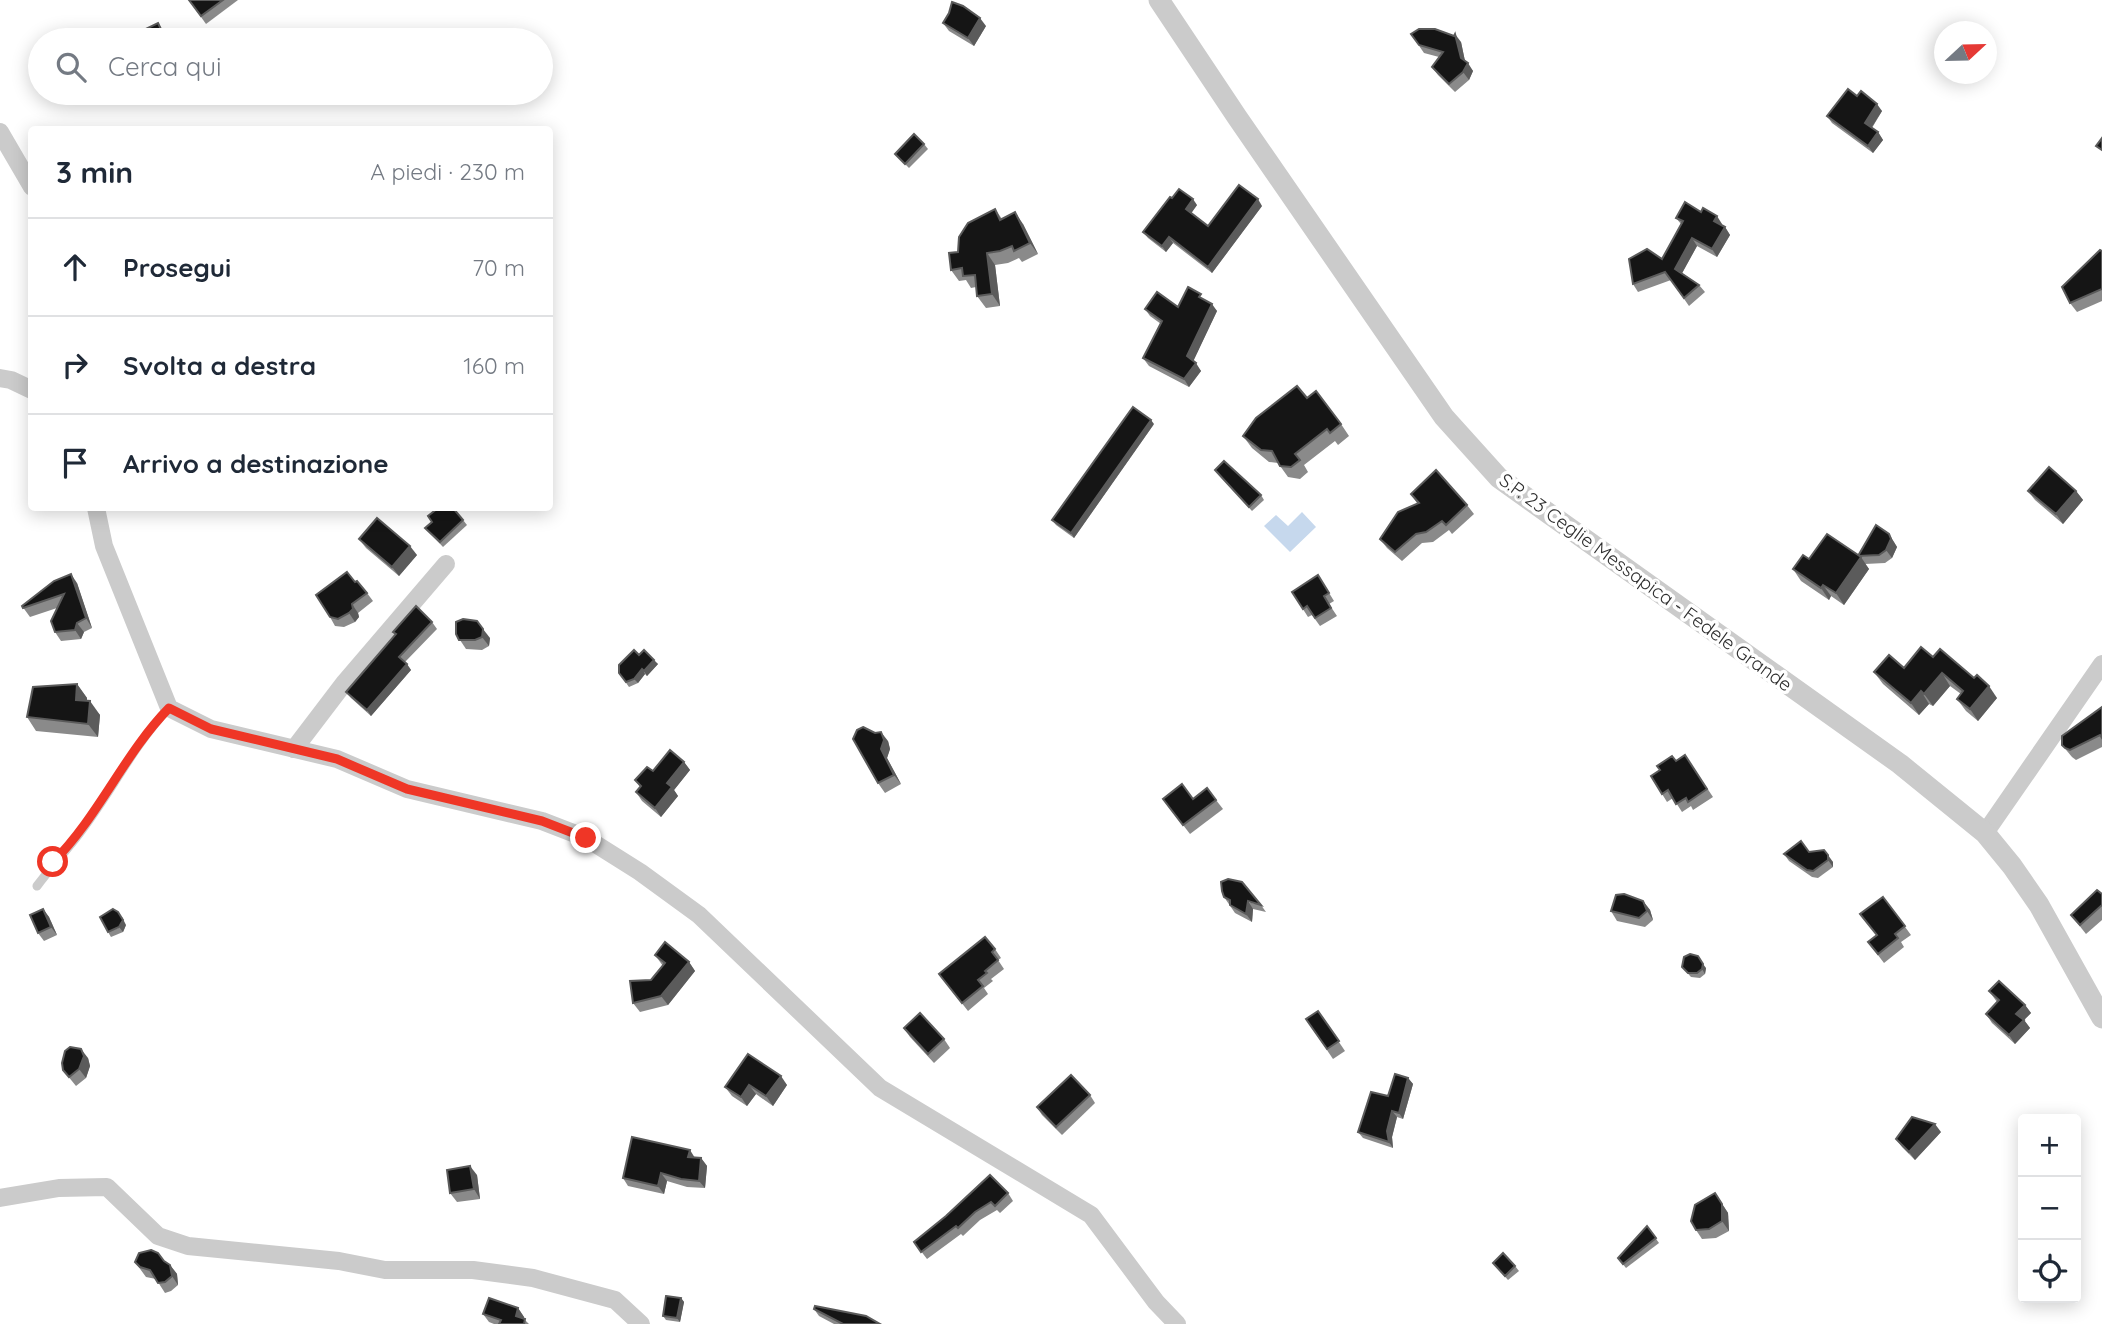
<!DOCTYPE html>
<html lang="it">
<head>
<meta charset="utf-8">
<style>
	:root { --surface:#fff; --page:#f6f6f7; --text:#1f2937; --muted:#747a83; --line:#e0e1e3 }
	body { margin:0; font-family:Quicksand,sans-serif; background:var(--page); color:var(--text) }
	.controls { position:absolute; right:21px; bottom:21px; display:grid; overflow:hidden; border-radius:7px; box-shadow:0 4px 18px #0003 }
	.controls button { width:63px; height:63px; display:grid; place-items:center; padding:0; border:0; border-bottom:2px solid var(--line); background:var(--surface); color:var(--text); font:35px sans-serif }
	.compass { position:absolute; left:1934px; top:21px; width:63px; height:63px; border-radius:50%; background:var(--surface); box-shadow:0 4px 18px #0003; rotate:68deg }
	.stop { position:absolute; width:21px; height:21px; margin:-16px; border:5px solid #ef3626; border-radius:50%; background:#fff }
	.stop.end { background:#ef3626; border-color:#fff; box-shadow:0 2px 7px #0008 }
	.list { margin:0; padding:0; list-style:none }
	h2 { display:flex; justify-content:space-between; align-items:center; height:91px; margin:0; padding:0 28px; font-size:30px }
	h2 small { font-size:23px; font-weight:400; color:var(--muted) }
	.list li { display:grid; grid-template-columns:46px 1fr auto; gap:21px; align-items:center; box-sizing:border-box; height:98px; padding:0 28px; border-top:2px solid var(--line) }
	.list b { display:block; font-size:26px; white-space:nowrap }
	.list em { font-size:23px; font-style:normal; color:var(--muted) }
	.icon { flex:none; width:38px; height:38px; fill:none; stroke:currentColor; stroke-width:2; stroke-linecap:round; stroke-linejoin:round }
	.map { position:relative; flex:none; width:2102px; height:1324px; overflow:hidden }
	.search { position:absolute; background:var(--surface); box-shadow:0 4px 18px #0003; left:28px; top:28px; width:525px; height:77px; display:flex; align-items:center; gap:18px; box-sizing:border-box; padding:0 24px; border-radius:38px; color:var(--muted); font-size:26px }
	.panel { position:absolute; background:var(--surface); box-shadow:0 4px 18px #0003; left:28px; top:126px; width:525px; height:385px; border-radius:7px }
	.map>svg:first-child { display:block }
</style>
</head>
<body>
<div class="map">
<svg width="2102" height="1324" viewBox="0 0 2102 1324">
	<rect width="100%" height="100%" fill="#fff"/>
	<polygon fill="#c6d8ed" points="1302,512 1316,527 1290,552 1264,526 1276,515 1288,526"/>
	<g fill="none" stroke-linecap="round" stroke-linejoin="round">
		<path stroke="#cbcbcb" stroke-width="9" d="M 37,886 C 48,871 60,858 71,844 C 107,801 130,749 169,708"/>
		<g stroke="#cbcbcb" stroke-width="18">
			<polyline points="0,132 32,187"/>
			<polyline points="0,378 11,380 32,390"/>
			<polyline points="96,508 104,546 169,708 211,729 337,759 407,789 542,821 586,838 640,872 699,915 880,1088 1091,1215 1156,1302 1177,1324"/>
			<polyline points="294,749 345,682 446,564"/>
			<polyline points="1985,833 2102,664"/>
			<polyline points="0,1198 59,1188 107,1187 158,1236 188,1246 339,1261 385,1270 473,1270 533,1278 615,1300 641,1324"/>
		</g>
		<polyline stroke="#cbcbcb" stroke-width="21" points="1159,0 1237,117 1444,417 1499,478 1900,764 1985,833 2012,866 2039,905 2102,1018"/>
	</g>
	<g fill="#8a8a8a">
		<polygon points="189,0 238,0 206,24"/>
		<polygon points="943,23 986,26 974,46 949,31"/>
		<polygon points="1411,34 1461,42 1465,61 1473,71 1469,80 1455,92 1438,75 1432,67 1439,57 1424,53"/>
		<polygon points="1857,96 1882,111 1872,128 1878,132 1883,140 1873,153 1832,123 1827,116"/>
		<polygon points="924,144 928,149 909,168 895,154"/>
		<polygon points="1172,198 1197,205 1191,213 1208,226 1262,206 1212,273 1173,243 1166,252 1148,238 1143,232"/>
		<polygon points="995,209 1002,219 1023,224 1038,254 1022,262 1019,258 1008,263 995,265 1000,306 986,308 977,296 976,287 971,288 966,280 959,281 951,270 958,252"/>
		<polygon points="1676,218 1722,224 1721,225 1725,227 1730,235 1717,257 1697,246 1682,273 1699,285 1705,292 1689,306 1671,280 1638,292 1633,284 1662,259 1681,224"/>
		<polygon points="2102,251 2102,301 2077,312 2070,303"/>
		<polygon points="1206,301 1217,311 1193,361 1201,371 1189,387 1149,366 1143,358 1161,324 1150,316 1145,309 1178,307"/>
		<polygon points="1307,398 1341,424 1349,436 1338,445 1335,441 1304,465 1308,472 1300,479 1288,477 1278,463 1269,462 1252,448 1243,436"/>
		<polygon points="1154,424 1074,538 1056,525 1052,520"/>
		<polygon points="1215,470 1261,495 1264,500 1252,511"/>
		<polygon points="2028,491 2076,491 2083,500 2063,524 2035,500"/>
		<polygon points="1411,494 1467,505 1474,514 1452,534 1449,530 1433,542 1422,543 1402,561 1387,548 1380,539 1417,503"/>
		<polygon points="463,520 467,525 443,547 425,528 432,522"/>
		<polygon points="1889,534 1897,547 1892,558 1885,563 1865,564 1869,569 1844,605 1831,596 1829,600 1801,581 1793,569 1809,559 1858,555"/>
		<polygon points="359,539 417,555 399,576 366,548"/>
		<polygon points="1318,575 1334,601 1329,604 1337,616 1320,626 1312,615 1308,617 1292,592"/>
		<polygon points="355,582 367,593 373,601 358,613 359,617 355,622 344,627 335,626 330,617"/>
		<polygon points="77,583 92,628 84,632 81,639 61,641 55,632 57,608 30,617 22,606"/>
		<polygon points="432,622 437,629 405,662 411,670 371,716 351,698 346,692 395,635 393,632"/>
		<polygon points="456,634 490,638 489,646 482,650 466,649"/>
		<polygon points="639,655 658,664 647,676 645,674 638,683 629,687 619,673"/>
		<polygon points="1933,657 1997,698 1978,721 1966,711 1957,699 1961,694 1950,686 1933,706 1929,704 1919,715 1883,684 1874,672 1904,668"/>
		<polygon points="77,684 87,698 87,701 100,715 98,737 36,731 27,717"/>
		<polygon points="2102,707 2102,747 2076,760 2072,757 2062,745"/>
		<polygon points="888,741 890,749 887,758 901,784 885,793 878,783"/>
		<polygon points="1685,755 1713,797 1693,810 1691,806 1682,812 1673,798 1667,802 1651,776"/>
		<polygon points="684,762 690,770 674,790 678,796 661,817 642,801 636,792 640,787 635,780 653,771"/>
		<polygon points="1163,799 1216,800 1223,809 1190,834"/>
		<polygon points="1809,852 1833,862 1833,867 1818,878 1812,877 1789,861 1784,854"/>
		<polygon points="2102,894 2102,920 2086,934 2071,915"/>
		<polygon points="1224,897 1261,905 1266,912 1253,909 1252,922 1235,913"/>
		<polygon points="1883,897 1911,935 1901,942 1904,947 1884,963 1868,942 1876,935"/>
		<polygon points="1643,901 1650,910 1653,920 1645,927 1617,921 1611,911"/>
		<polygon points="43,909 49,917 57,935 44,941 38,933"/>
		<polygon points="126,925 123,932 111,937 108,932"/>
		<polygon points="995,949 1001,958 998,960 1004,969 991,979 993,981 984,988 988,994 968,1011 939,974"/>
		<polygon points="655,955 689,962 695,971 668,1005 640,1012 633,1003 663,966"/>
		<polygon points="1682,967 1706,968 1705,974 1700,978 1691,977"/>
		<polygon points="1989,991 2025,1005 2031,1013 2024,1020 2030,1028 2015,1044 1992,1023 1986,1014 1997,1002"/>
		<polygon points="1318,1011 1345,1051 1333,1059 1306,1019"/>
		<polygon points="904,1028 944,1039 950,1048 934,1063 910,1037"/>
		<polygon points="748,1054 787,1085 773,1106 756,1094 747,1106 732,1096 725,1087"/>
		<polygon points="88,1058 90,1066 86,1078 76,1086 63,1070"/>
		<polygon points="1408,1078 1413,1084 1403,1119 1397,1117 1392,1137 1393,1148 1363,1138 1358,1132 1388,1096"/>
		<polygon points="1090,1095 1095,1103 1062,1135 1042,1115 1037,1107"/>
		<polygon points="1941,1132 1915,1160 1902,1147 1896,1139"/>
		<polygon points="695,1158 701,1158 707,1166 705,1188 687,1187 667,1181 664,1194 628,1186 623,1178"/>
		<polygon points="477,1175 480,1199 457,1202 450,1193"/>
		<polygon points="1008,1193 1013,1201 1000,1213 997,1210 980,1220 963,1236 961,1234 927,1259 914,1242 946,1216"/>
		<polygon points="1715,1193 1728,1213 1729,1231 1716,1238 1702,1239 1696,1230"/>
		<polygon points="1647,1226 1659,1243 1626,1268 1618,1258"/>
		<polygon points="164,1261 170,1265 177,1274 178,1285 171,1291 165,1293 156,1279 146,1277 135,1262"/>
		<polygon points="1493,1263 1515,1266 1519,1271 1508,1280"/>
		<polygon points="681,1298 684,1302 680,1322 666,1320 663,1316"/>
		<polygon points="518,1308 524,1317 524,1319 529,1324 494,1324 489,1322 483,1314"/>
		<polygon points="814,1309 880,1324 834,1324 819,1316"/>
	</g>
	<g fill="#5b5b5b">
		<polygon points="980,18 986,26 974,46 968,38"/>
		<polygon points="158,23 164,32 168,40 166,40"/>
		<polygon points="1455,34 1461,42 1466,66 1468,63 1473,71 1469,80 1463,72"/>
		<polygon points="1877,104 1882,111 1870,130 1865,123"/>
		<polygon points="1878,132 1883,140 1873,153 1868,146"/>
		<polygon points="1193,199 1197,205 1190,215 1186,209"/>
		<polygon points="1258,199 1262,206 1212,273 1208,267"/>
		<polygon points="1015,212 1023,224 1038,254 1030,243"/>
		<polygon points="1717,216 1722,224 1719,228 1714,221"/>
		<polygon points="1725,227 1730,235 1717,257 1712,249"/>
		<polygon points="1169,237 1173,243 1166,252 1162,246"/>
		<polygon points="1692,238 1697,246 1680,277 1675,269"/>
		<polygon points="987,253 995,265 1000,306 992,294"/>
		<polygon points="1212,304 1217,311 1192,364 1187,356"/>
		<polygon points="1196,363 1201,371 1189,387 1184,379"/>
		<polygon points="1151,420 1154,424 1074,538 1071,533"/>
		<polygon points="2076,491 2083,500 2063,524 2056,514"/>
		<polygon points="1889,534 1897,547 1892,558 1886,550"/>
		<polygon points="410,546 417,555 399,576 392,567"/>
		<polygon points="1861,557 1869,569 1844,605 1836,593"/>
		<polygon points="71,574 77,583 92,628 86,618"/>
		<polygon points="1823,585 1831,596 1829,600 1821,588"/>
		<polygon points="352,604 358,613 359,617 355,622 349,613"/>
		<polygon points="77,623 84,632 81,639 75,630"/>
		<polygon points="483,629 490,638 489,646 482,637"/>
		<polygon points="654,660 658,664 647,676 644,671"/>
		<polygon points="407,664 411,670 371,716 367,710"/>
		<polygon points="642,669 645,674 638,683 634,679"/>
		<polygon points="1942,673 1950,686 1933,706 1924,694"/>
		<polygon points="77,684 87,698 86,714 76,700"/>
		<polygon points="1989,686 1997,698 1978,721 1970,709"/>
		<polygon points="1921,691 1929,704 1919,715 1911,703"/>
		<polygon points="90,701 100,715 98,737 88,724"/>
		<polygon points="881,732 888,741 890,749 887,758 901,784 894,775 881,749"/>
		<polygon points="684,762 690,770 674,790 678,796 661,817 655,808 667,783"/>
		<polygon points="1828,855 1833,862 1833,867 1828,860"/>
		<polygon points="1248,901 1253,909 1252,922 1246,914"/>
		<polygon points="1643,901 1650,910 1653,920 1647,911"/>
		<polygon points="43,909 49,917 57,935 51,927"/>
		<polygon points="122,917 126,925 123,932 119,927"/>
		<polygon points="689,962 695,971 668,1005 661,996"/>
		<polygon points="1703,964 1706,968 1705,974 1702,969"/>
		<polygon points="2025,1005 2031,1013 2024,1020 2030,1028 2015,1044 2009,1035 2016,1014"/>
		<polygon points="81,1049 88,1058 90,1066 86,1078 79,1069"/>
		<polygon points="781,1076 787,1085 773,1106 766,1096"/>
		<polygon points="1408,1078 1413,1084 1403,1119 1399,1113"/>
		<polygon points="749,1085 756,1094 747,1106 741,1097"/>
		<polygon points="1392,1111 1397,1117 1392,1137 1393,1148 1389,1142 1387,1131"/>
		<polygon points="1935,1124 1941,1132 1915,1160 1909,1152"/>
		<polygon points="690,1150 695,1158 688,1157"/>
		<polygon points="701,1158 707,1166 705,1188 699,1181"/>
		<polygon points="470,1166 477,1175 480,1199 474,1189"/>
		<polygon points="661,1173 667,1181 664,1194 658,1186"/>
		<polygon points="1715,1193 1728,1213 1729,1231 1722,1221"/>
		<polygon points="170,1265 177,1274 178,1285 172,1276"/>
		<polygon points="681,1298 684,1302 680,1322 677,1318"/>
		<polygon points="518,1308 524,1317 522,1324 516,1316"/>
	</g>
	<g fill="#151515" stroke="#5b5b5b" stroke-width="2">
		<polygon points="189,0 223,0 201,16"/>
		<polygon points="952,2 963,6 980,18 968,38 943,23 949,13"/>
		<polygon points="158,23 166,40 128,40 127,38"/>
		<polygon points="1419,29 1435,29 1454,36 1455,34 1461,58 1468,63 1463,72 1449,84 1432,67 1443,52 1419,45 1411,34"/>
		<polygon points="1848,89 1857,96 1861,91 1877,104 1865,123 1878,132 1868,146 1827,116"/>
		<polygon points="914,134 924,144 905,164 895,154"/>
		<polygon points="2102,138 2102,150 2096,146"/>
		<polygon points="1239,185 1258,199 1208,267 1169,237 1162,246 1143,232 1170,197 1172,198 1179,189 1193,199 1186,209 1208,226"/>
		<polygon points="1685,202 1701,212 1703,208 1717,216 1714,221 1725,227 1712,249 1692,238 1675,269 1699,285 1684,298 1665,272 1633,284 1629,259 1647,249 1662,259 1683,221 1676,218"/>
		<polygon points="995,209 1000,220 1015,212 1030,243 1014,251 1012,246 1000,251 987,253 992,294 977,296 975,275 963,276 962,268 951,270 949,253 958,252 959,237 968,223"/>
		<polygon points="2100,250 2102,251 2102,289 2070,303 2062,287"/>
		<polygon points="1188,287 1201,294 1199,297 1212,304 1187,356 1196,363 1184,379 1143,358 1162,321 1145,309 1157,292 1178,307"/>
		<polygon points="1297,386 1307,398 1316,391 1341,424 1330,433 1327,429 1295,454 1300,460 1291,467 1280,466 1272,451 1261,450 1243,436 1256,418"/>
		<polygon points="1133,407 1151,420 1071,533 1052,520"/>
		<polygon points="1224,461 1261,495 1249,507 1215,470"/>
		<polygon points="2049,467 2076,491 2056,514 2028,491"/>
		<polygon points="1436,470 1467,505 1446,525 1442,521 1426,532 1416,534 1395,552 1380,539 1398,512 1419,503 1411,494"/>
		<polygon points="438,508 443,508 444,509 446,508 453,508 463,520 440,542 425,528 432,522 428,516"/>
		<polygon points="377,518 410,546 392,567 359,539"/>
		<polygon points="1876,525 1889,534 1891,539 1886,550 1879,555 1858,556"/>
		<polygon points="1827,534 1861,557 1836,593 1823,585 1821,588 1793,569 1803,555 1809,559"/>
		<polygon points="347,572 355,582 357,581 367,593 352,604 353,609 349,613 338,619 330,617 316,595"/>
		<polygon points="71,574 86,618 77,623 75,630 55,632 51,621 64,594 23,608 22,606 54,581"/>
		<polygon points="1318,575 1329,593 1324,596 1331,608 1315,618 1307,606 1303,609 1292,592"/>
		<polygon points="416,606 432,622 399,657 407,664 367,710 346,692 396,634 393,632"/>
		<polygon points="463,619 477,621 483,629 482,637 475,640 459,640 456,634 456,622"/>
		<polygon points="1921,647 1933,657 1940,649 1974,678 1977,675 1989,686 1970,709 1957,699 1963,691 1942,673 1924,694 1921,691 1911,703 1874,672 1889,655 1904,668"/>
		<polygon points="634,650 639,655 644,650 654,660 644,671 642,669 634,679 626,682 619,673 619,665"/>
		<polygon points="77,684 76,700 90,701 88,724 27,717 33,687"/>
		<polygon points="2102,707 2102,738 2100,735 2070,750 2065,748 2062,745 2062,736"/>
		<polygon points="863,727 875,733 881,732 884,740 881,749 894,775 878,783 853,739 857,730"/>
		<polygon points="670,750 684,762 667,783 672,787 655,808 636,792 641,786 635,780 647,767 653,771"/>
		<polygon points="1685,755 1707,789 1688,802 1686,798 1676,804 1668,790 1662,794 1651,776 1660,770 1657,766 1672,756 1676,761"/>
		<polygon points="1182,784 1193,799 1207,788 1216,800 1183,825 1163,799"/>
		<polygon points="1801,841 1809,852 1824,850 1828,855 1828,860 1813,871 1807,870 1784,854"/>
		<polygon points="1228,879 1242,882 1261,905 1248,901 1246,914 1230,905 1230,900 1224,897 1222,891 1221,882"/>
		<polygon points="2097,890 2102,894 2102,905 2080,925 2071,915"/>
		<polygon points="1624,894 1643,901 1647,911 1639,918 1611,911 1616,895"/>
		<polygon points="1883,897 1905,926 1895,934 1898,938 1878,954 1868,942 1877,935 1860,914"/>
		<polygon points="43,909 51,927 38,933 30,915"/>
		<polygon points="113,909 118,912 123,920 119,927 108,932 100,917"/>
		<polygon points="985,937 995,949 992,952 998,960 985,971 987,973 978,980 983,986 962,1003 939,974"/>
		<polygon points="665,942 689,962 661,996 633,1003 630,981 651,980 665,963 655,955"/>
		<polygon points="1690,954 1698,956 1703,964 1702,969 1697,973 1688,973 1682,967 1684,957"/>
		<polygon points="1999,981 2025,1005 2016,1014 2024,1020 2009,1035 1986,1014 1999,1000 1989,991"/>
		<polygon points="1318,1011 1339,1041 1327,1049 1306,1019"/>
		<polygon points="920,1013 944,1039 928,1054 904,1028"/>
		<polygon points="70,1047 81,1049 84,1056 79,1069 69,1077 63,1070 62,1063 65,1051"/>
		<polygon points="748,1054 781,1076 766,1096 749,1085 741,1097 725,1087"/>
		<polygon points="1395,1074 1408,1078 1399,1113 1392,1111 1387,1131 1389,1142 1358,1132 1371,1092 1388,1096"/>
		<polygon points="1071,1075 1090,1095 1056,1127 1037,1107"/>
		<polygon points="1912,1117 1935,1124 1909,1152 1896,1139"/>
		<polygon points="632,1137 690,1150 688,1157 701,1158 699,1181 681,1179 661,1173 658,1186 623,1178"/>
		<polygon points="470,1166 474,1189 450,1193 447,1170"/>
		<polygon points="990,1175 1008,1193 995,1206 991,1202 975,1212 958,1228 956,1226 921,1252 914,1242 946,1216"/>
		<polygon points="1715,1193 1722,1204 1722,1221 1709,1229 1696,1230 1691,1221 1695,1205"/>
		<polygon points="1647,1226 1656,1238 1623,1264 1618,1258"/>
		<polygon points="151,1250 158,1253 164,1261 170,1265 172,1276 165,1282 158,1283 150,1270 140,1267 135,1262 139,1253"/>
		<polygon points="1503,1253 1515,1266 1505,1276 1493,1263"/>
		<polygon points="666,1296 681,1298 677,1318 663,1316"/>
		<polygon points="489,1298 518,1308 516,1316 525,1319 524,1324 499,1324 501,1320 483,1314"/>
		<polygon points="815,1306 866,1316 880,1324 843,1324 814,1309"/>
	</g>
	<g fill="none" stroke-linecap="round" stroke-linejoin="round">
		<path stroke="#ef3626" stroke-width="9" d="M 53,862 C 99,816 124,754 169,708 L 211,729 L 337,759 L 407,789 L 542,821 L 586,838"/>
	</g>
	<g text-anchor="middle" dominant-baseline="central" stroke-width="7" stroke-linejoin="round" paint-order="stroke">
		<g font-size="19" fill="#2e2e2e" stroke="#fff">
			<text transform="translate(1646 582) rotate(36)">S.P. 23 Ceglie Messapica - Fedele Grande</text>
		</g>
	</g>
</svg>
<div class="controls">
<button>+</button>
<button>−</button>
<button><svg class="icon" aria-label="locate" viewBox="0 0 24 24"><circle cx="12" cy="12" r="6"/><path d="M12 2v4M12 18v4M2 12h4M18 12h4"/></svg></button>
</div>
<svg class="compass" viewBox="-18 -18 36 36"><path d="M0-13l5 13h-10z" fill="#e53935"/><path d="M0 13l5-13h-10z" fill="#747a83"/></svg>
<div class="stop" style="left:53px;top:862px"></div>
<div class="stop end" style="left:586px;top:838px"></div>
<div class="search"><svg class="icon" aria-label="search" viewBox="0 0 24 24"><circle cx="10" cy="10" r="6"/><path d="M15 15l6 6"/></svg>Cerca qui</div>
<section class="panel">
<h2>3 min<small>A piedi · 230 m</small></h2>
<ul class="list">
<li><svg class="icon" aria-label="ahead" viewBox="0 0 24 24"><path d="M12 20V5M6 11l6-6 6 6"/></svg><div><b>Prosegui</b></div><em>70 m</em></li>
<li><svg class="icon" aria-label="right" viewBox="0 0 24 24"><path d="M7 20v-9h11M14 6l5 5-5 5"/></svg><div><b>Svolta a destra</b></div><em>160 m</em></li>
<li><svg class="icon" aria-label="arrive" viewBox="0 0 24 24"><path d="M6 21V4h12l-3 4 3 4H6"/></svg><div><b>Arrivo a destinazione</b></div></li>
</ul>
</section>
</div>
</body>
</html>
